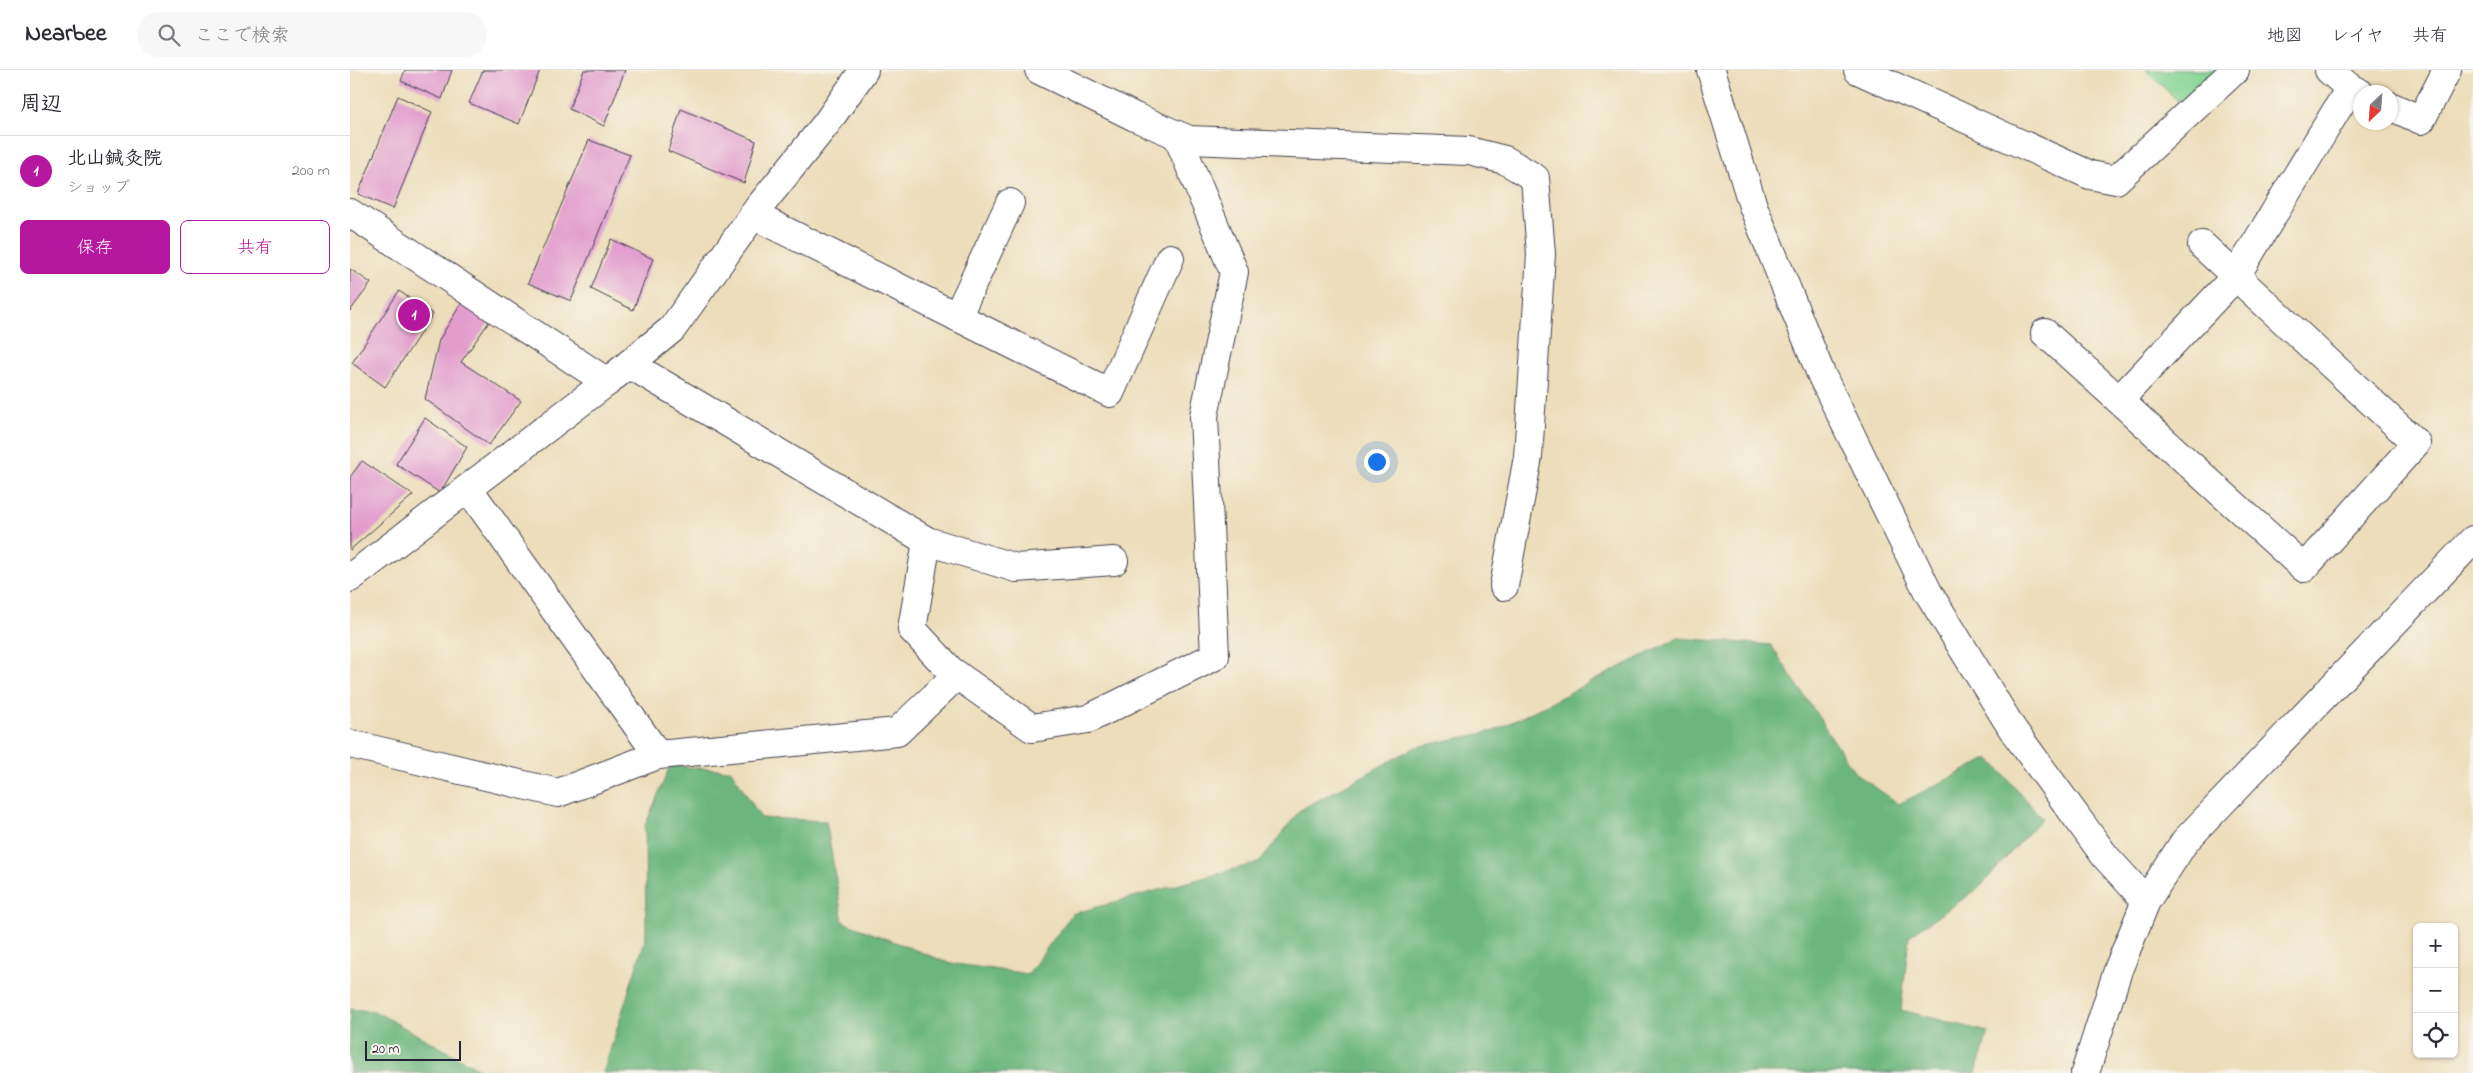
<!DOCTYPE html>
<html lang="ja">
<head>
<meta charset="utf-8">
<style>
	:root { --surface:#fff; --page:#f7f7f7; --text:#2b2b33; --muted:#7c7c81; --line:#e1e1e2; --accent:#b5179e }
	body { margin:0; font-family:"Indie Flower","Klee One",sans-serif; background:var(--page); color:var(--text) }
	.controls { position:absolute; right:15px; bottom:15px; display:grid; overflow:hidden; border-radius:8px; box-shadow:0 1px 4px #0004 }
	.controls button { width:45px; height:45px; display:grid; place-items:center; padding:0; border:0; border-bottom:1px solid var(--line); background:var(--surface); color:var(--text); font:25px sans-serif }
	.compass { position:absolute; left:2003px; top:15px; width:45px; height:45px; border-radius:50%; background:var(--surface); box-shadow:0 1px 4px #0004; rotate:205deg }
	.scale { position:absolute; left:15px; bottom:12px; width:96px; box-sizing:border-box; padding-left:5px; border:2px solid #22223b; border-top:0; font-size:14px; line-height:18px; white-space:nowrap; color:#22223b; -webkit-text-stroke:4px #f7f3e8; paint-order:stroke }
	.you { position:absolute; left:1026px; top:391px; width:18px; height:18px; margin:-12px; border:4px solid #fff; border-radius:50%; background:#1a73e8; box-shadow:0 0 0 8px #1a73e833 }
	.badge { display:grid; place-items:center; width:32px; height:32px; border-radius:50%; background:var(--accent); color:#fff; font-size:16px; font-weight:700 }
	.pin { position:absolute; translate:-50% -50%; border:2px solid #fff; box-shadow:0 1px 5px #0006 }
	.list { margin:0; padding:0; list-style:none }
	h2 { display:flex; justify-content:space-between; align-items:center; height:65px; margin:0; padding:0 20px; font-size:21px }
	h2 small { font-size:16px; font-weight:400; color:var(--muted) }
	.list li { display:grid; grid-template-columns:32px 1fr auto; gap:15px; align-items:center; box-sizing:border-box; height:70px; padding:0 20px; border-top:1px solid var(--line) }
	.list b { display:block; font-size:19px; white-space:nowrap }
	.list p { margin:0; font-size:16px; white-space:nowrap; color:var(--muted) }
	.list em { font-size:16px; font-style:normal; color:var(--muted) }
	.actions { display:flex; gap:10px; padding:15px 20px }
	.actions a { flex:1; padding:11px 0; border:1px solid var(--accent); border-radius:8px; text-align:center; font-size:18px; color:var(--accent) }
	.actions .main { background:var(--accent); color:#fff }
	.icon { flex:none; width:28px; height:28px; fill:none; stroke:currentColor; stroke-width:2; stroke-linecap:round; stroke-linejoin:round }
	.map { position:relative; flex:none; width:2123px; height:1003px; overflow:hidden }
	header { display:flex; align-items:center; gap:30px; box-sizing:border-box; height:70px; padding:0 25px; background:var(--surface); border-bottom:1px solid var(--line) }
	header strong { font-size:24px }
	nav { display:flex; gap:28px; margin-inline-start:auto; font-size:18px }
	.search { width:350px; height:45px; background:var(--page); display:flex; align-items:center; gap:12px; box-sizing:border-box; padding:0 18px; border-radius:28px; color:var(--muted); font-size:19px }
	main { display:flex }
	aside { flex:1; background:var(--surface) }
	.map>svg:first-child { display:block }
</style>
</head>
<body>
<header>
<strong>Nearbee</strong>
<div class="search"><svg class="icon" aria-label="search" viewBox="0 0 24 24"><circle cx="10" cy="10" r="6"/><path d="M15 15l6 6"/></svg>ここで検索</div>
<nav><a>地図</a><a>レイヤ</a><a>共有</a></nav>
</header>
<main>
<aside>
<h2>周辺<small></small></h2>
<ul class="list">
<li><span class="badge">1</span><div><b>北山鍼灸院</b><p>ショップ</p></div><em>200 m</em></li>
</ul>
<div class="actions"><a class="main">保存</a><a>共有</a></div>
</aside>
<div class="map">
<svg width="2123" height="1003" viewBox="0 0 2123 1003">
	<rect width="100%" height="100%" fill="#f7f3e8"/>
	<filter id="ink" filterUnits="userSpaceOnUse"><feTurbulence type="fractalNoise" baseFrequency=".02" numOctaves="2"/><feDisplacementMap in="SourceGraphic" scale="10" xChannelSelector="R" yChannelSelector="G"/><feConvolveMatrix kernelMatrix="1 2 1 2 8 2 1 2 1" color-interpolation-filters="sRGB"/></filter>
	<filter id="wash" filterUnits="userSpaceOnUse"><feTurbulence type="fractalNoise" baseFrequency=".0096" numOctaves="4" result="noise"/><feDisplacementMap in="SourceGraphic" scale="20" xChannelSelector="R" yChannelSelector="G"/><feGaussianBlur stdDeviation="1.12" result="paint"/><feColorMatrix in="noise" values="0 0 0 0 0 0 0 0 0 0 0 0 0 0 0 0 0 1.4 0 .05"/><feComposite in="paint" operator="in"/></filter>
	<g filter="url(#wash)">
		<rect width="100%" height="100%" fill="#ecdeba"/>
		<polygon fill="#85d493" stroke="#547b67" points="1796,0 1870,0 1830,33"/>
		<g fill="#6cb67d" stroke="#476c5c">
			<polygon points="1328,568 1421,575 1505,703 1549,734 1639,688 1692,748 1629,818 1559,866 1551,940 1638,962 1626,1003 253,1003 296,866 295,756 320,696 381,700 411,748 476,751 493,852 599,893 678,904 722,844 910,792 950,740 1066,677 1144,661"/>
			<polygon points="0,939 24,941 131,1000 167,1003 0,1003"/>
		</g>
		<g id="blocks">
			<g fill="#e29dcd">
				<polygon points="55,0 102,0 92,29 51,11"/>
				<polygon points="133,0 190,0 169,54 119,33"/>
				<polygon points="234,0 275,0 254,56 219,39"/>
				<polygon points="48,26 82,42 43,139 8,124"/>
				<polygon points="331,39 406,71 394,113 318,81"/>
				<polygon points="239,70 280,85 221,231 178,213"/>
				<polygon points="261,169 303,189 283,240 241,219"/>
				<polygon points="0,199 21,213 0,241"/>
				<polygon points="49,221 83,244 35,317 2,293"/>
				<polygon points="112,232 139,252 111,292 171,331 139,375 75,329 89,270"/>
				<polygon points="75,348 117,377 90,423 46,394"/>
				<polygon points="12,391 63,425 0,480 0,407"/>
			</g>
		</g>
	</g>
	<g filter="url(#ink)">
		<use href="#blocks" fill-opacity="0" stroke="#403e4e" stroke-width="1"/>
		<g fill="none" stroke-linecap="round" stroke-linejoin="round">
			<g stroke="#403e4e" stroke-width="30">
				<g id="minor">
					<polyline points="689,0 785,47 839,70 1119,81 1155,90 1185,108 1191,184 1178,387 1154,516"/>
					<polyline points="1361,0 1403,136 1471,304 1578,522 1663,660 1755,786 1796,831"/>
					<polyline points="1508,0 1740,105 1766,110 1885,0"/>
					<polyline points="1979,0 2000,18 2010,23"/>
					<polyline points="2040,36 2071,50 2097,0"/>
					<polyline points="0,143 257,312"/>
					<polyline points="403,145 760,323 820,188"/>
					<polyline points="607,247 660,133"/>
					<polyline points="1695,263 1954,498 2066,373 1852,175"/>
					<polyline points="279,294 577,471 666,498 764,491"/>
					<polyline points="1769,330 1886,206 2000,18"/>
					<polyline points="118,418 308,685"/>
					<polyline points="577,471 562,559 601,601 682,658 738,649 865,586 854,346 884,202 827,65"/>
					<polyline points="0,508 257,312 322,259 409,137 476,54 514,0"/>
					<polyline points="0,674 208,723 308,685 547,662 607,605"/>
					<polyline points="1735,1003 1768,900 1796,831 1835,771 2123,470"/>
				</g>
			</g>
			<use href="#minor" stroke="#fff" stroke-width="28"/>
		</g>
	</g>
</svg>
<div class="controls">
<button>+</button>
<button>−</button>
<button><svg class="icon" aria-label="locate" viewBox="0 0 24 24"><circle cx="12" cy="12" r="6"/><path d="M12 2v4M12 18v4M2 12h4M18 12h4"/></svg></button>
</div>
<svg class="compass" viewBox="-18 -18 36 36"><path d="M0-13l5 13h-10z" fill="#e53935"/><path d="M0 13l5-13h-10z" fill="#7c7c81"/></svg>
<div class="scale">20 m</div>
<div class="you"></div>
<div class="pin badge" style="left:64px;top:245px">1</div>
</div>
</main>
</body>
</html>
